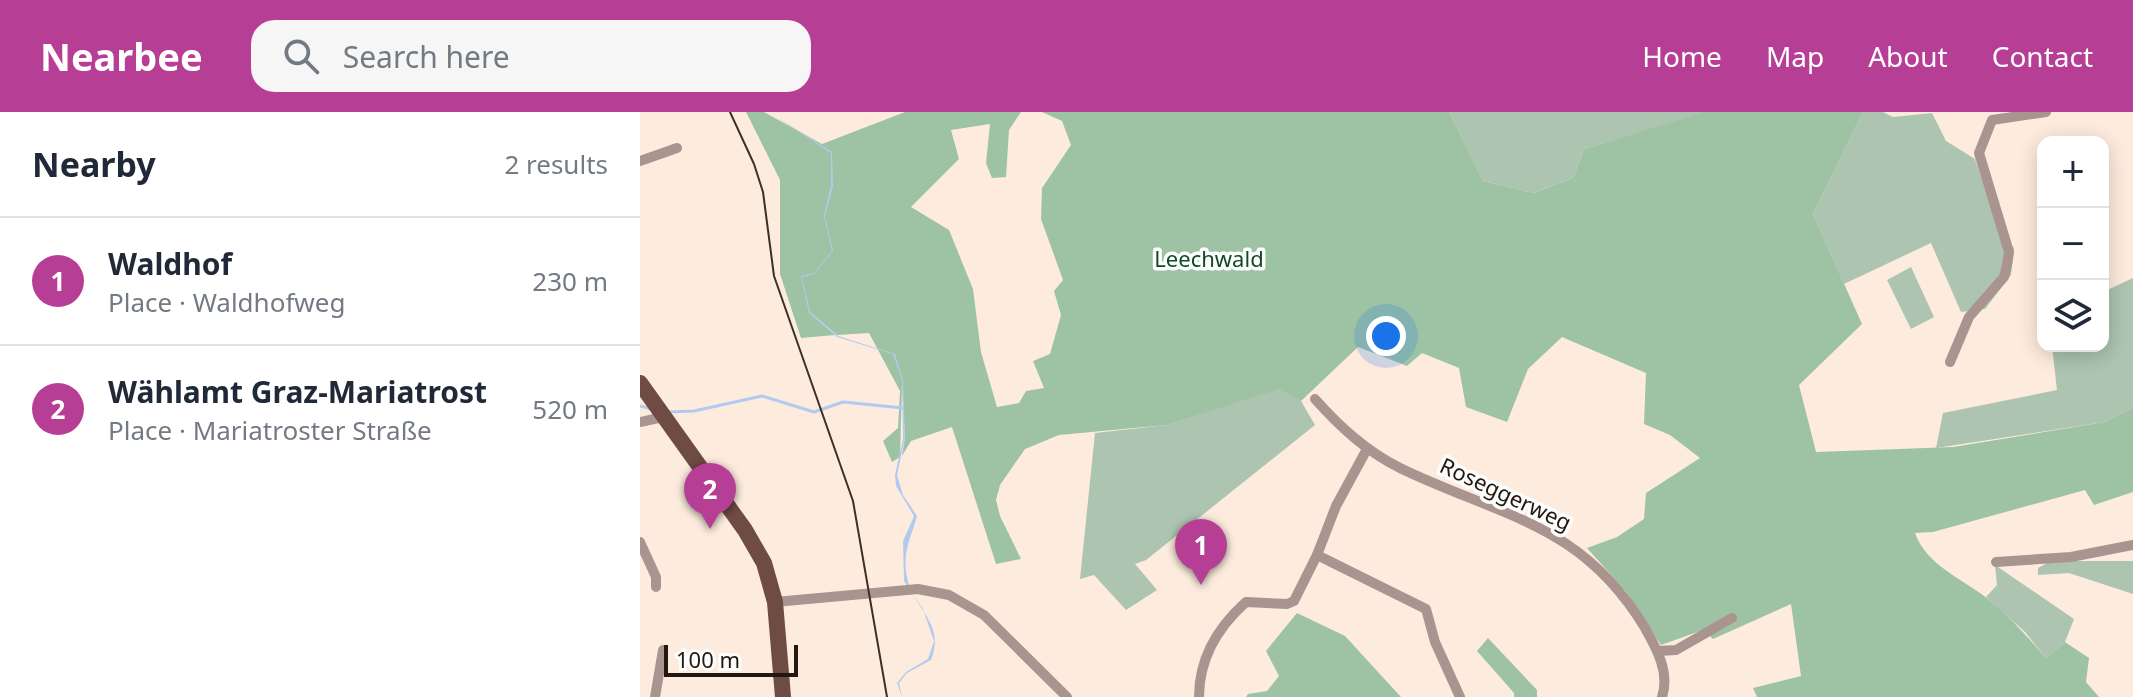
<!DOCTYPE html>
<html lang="en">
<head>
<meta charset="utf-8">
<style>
	:root { --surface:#fff; --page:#f6f6f7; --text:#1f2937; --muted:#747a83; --line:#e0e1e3; --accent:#b63f95 }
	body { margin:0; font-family:"Noto Sans",sans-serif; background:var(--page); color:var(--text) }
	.controls { position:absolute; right:24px; top:24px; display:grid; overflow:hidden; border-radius:16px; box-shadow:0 4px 20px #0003 }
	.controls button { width:72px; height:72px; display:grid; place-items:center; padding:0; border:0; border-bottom:2px solid var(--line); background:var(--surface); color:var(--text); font:40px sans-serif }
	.scale { position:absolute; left:24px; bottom:20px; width:134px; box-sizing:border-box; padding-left:8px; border:4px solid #221810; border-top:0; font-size:22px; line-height:28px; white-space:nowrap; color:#221810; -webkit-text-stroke:6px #fcfdfc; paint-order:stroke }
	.you { position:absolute; left:746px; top:224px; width:28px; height:28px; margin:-20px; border:6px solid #fff; border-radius:50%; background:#1a73e8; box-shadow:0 0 0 12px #1a73e833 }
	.badge { display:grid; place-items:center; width:52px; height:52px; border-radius:50%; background:var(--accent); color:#fff; font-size:26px; font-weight:700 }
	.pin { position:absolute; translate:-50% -66px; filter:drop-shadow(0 2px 4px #0008) }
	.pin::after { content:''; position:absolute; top:42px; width:28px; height:24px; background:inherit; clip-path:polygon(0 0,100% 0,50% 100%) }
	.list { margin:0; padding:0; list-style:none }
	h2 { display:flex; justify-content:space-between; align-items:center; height:104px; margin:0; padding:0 32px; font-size:34px }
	h2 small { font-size:26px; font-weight:400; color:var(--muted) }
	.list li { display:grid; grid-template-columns:52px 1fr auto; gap:24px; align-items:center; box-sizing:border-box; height:128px; padding:0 32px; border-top:2px solid var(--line) }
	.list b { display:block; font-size:30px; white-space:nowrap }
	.list p { margin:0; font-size:26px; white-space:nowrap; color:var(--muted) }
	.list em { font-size:26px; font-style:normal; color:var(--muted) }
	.icon { flex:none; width:44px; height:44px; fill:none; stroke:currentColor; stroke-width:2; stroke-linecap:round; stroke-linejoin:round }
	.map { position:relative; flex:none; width:1493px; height:585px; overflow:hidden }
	header { display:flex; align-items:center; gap:48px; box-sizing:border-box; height:112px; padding:0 40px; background:var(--accent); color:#fff }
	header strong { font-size:38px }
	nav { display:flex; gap:44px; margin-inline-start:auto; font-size:28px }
	.search { width:560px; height:72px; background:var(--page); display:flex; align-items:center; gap:20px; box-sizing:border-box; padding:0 28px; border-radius:24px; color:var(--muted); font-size:30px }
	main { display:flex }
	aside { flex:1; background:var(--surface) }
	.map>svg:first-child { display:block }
</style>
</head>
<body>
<header>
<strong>Nearbee</strong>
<div class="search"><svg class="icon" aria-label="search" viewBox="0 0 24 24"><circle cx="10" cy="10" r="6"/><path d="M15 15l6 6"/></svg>Search here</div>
<nav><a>Home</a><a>Map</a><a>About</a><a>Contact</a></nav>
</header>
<main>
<aside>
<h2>Nearby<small>2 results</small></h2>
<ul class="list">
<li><span class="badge">1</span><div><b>Waldhof</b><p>Place · Waldhofweg</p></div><em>230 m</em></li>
<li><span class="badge">2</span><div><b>Wählamt Graz-Mariatrost</b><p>Place · Mariatroster Straße</p></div><em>520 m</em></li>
</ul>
</aside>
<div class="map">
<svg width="1493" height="585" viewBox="0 0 1493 585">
	<rect width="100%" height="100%" fill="#fdecde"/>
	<g fill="#acc4b0">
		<polygon points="809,0 1065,0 1065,1 944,37 933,66 894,81 843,69"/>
		<polygon points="1223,0 1243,0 1253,5 1292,1 1306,29 1335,47 1361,123 1374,136 1371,163 1345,197 1321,200 1291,131 1204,172 1173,102"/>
		<polygon points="1271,155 1294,205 1271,217 1247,168"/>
		<polygon points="1493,166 1493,295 1465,310 1296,336 1303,301 1417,278 1412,234 1463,234 1463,180"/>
		<polygon points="639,276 661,289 675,313 506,448 495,452 517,478 486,498 454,463 440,467 455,321 527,313"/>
		<polygon points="1411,449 1493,449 1493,482 1429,461 1398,463 1398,456"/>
		<polygon points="1355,453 1434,507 1425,530 1406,546 1385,520 1346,485 1357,473"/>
	</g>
	<g fill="#9ec3a4">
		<path d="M 106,0 L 124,0 L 182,32 L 265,0 L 381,0 L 369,18 L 366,65 L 352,66 L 346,51 L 350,12 L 311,18 L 319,47 L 271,95 L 309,118 L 333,177 L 341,240 L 357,295 L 379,291 L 386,279 L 404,276 L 393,249 L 410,242 L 421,203 L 414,179 L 423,168 L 401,107 L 402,76 L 431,33 L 422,9 L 402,0 L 809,0 L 843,69 L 894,81 L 933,66 L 944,37 L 1065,0 L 1223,0 L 1173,102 L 1222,212 L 1159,273 L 1176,340 L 1313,335 L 1465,310 L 1493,295 L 1493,380 L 1454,393 L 1445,378 L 1293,420 L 1275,421 C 1286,453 1323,467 1348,487 C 1370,505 1388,525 1406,546 L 1425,530 L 1449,546 L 1446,570 L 1459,585 L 1117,585 L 1113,576 L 1161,564 L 1151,492 L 1073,527 L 1063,518 L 1021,533 L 987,481 L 947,436 L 977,425 L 1004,407 L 1006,381 L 1060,346 L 1030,323 L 1004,312 L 1006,261 L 922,225 L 888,257 L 867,310 L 826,295 L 819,256 L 782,241 L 767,254 L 718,235 L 661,289 L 639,277 L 527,313 L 419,323 L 385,337 L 360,373 L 356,388 L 360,404 L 381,447 L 356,452 L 312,315 L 271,329 L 262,344 L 265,326 L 262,273 L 260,345 L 252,350 L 243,329 L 258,316 L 260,279 L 229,221 L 197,223 L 170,200 L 195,223 L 161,226 L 140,162 L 140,68 Z"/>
		<polygon points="657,501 705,524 761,585 606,585 608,582 627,579 639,564 626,539"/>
		<polygon points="848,526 897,578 897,585 874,585 874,581 837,539"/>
	</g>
	<path fill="#b3caf0" d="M 129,0 L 192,40 L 193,74 L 185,104 L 193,139 L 174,162 L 162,165 L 170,200 L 198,224 L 255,242 L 263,268 L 265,326 L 257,363 L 263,383 L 277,404 C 271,427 262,439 267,465 C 272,496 306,510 291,548 L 267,561 L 259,571 L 262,585 L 257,571 L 266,560 L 288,547 L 294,529 L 283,497 L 264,469 L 263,429 L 274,404 L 256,374 L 255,363 L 263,327 L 262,268 L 253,242 L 197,225 L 169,201 L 161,164 L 174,161 L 192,139 L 184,104 L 191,73 L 191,41 Z"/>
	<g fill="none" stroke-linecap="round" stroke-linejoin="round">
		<g stroke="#b3caf0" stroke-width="3">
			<polyline points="0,294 12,297"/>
			<polyline points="27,300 54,299 122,284 174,300 203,290 263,296"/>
		</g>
		<g stroke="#aa9490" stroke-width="10">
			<polyline points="0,49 37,36"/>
			<polyline points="1310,250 1329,205 1364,165 1367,153 1369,140 1339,41 1352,8 1406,0"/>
			<path d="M 675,287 C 700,315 726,339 760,356 C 861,405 941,410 1005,516 C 1017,537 1030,561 1022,585"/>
			<polyline points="0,310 23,305"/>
			<polyline points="0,430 16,465 16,475"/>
			<polyline points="677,443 786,497 795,530 820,585"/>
			<polyline points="1356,450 1431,445 1493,433"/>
			<polyline points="135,490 278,477 309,483 344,503 427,585"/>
			<polyline points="1018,539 1036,538 1092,506"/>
			<polyline points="15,585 23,538"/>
			<path d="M 559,585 C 559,547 578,515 606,490 L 647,492 L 654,489 L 677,443 L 696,394 L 727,337"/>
		</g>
		<polyline stroke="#6e4b43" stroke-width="16" points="0,271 105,418 124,451 135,490 143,585"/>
		<polyline stroke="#3b3028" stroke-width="2" points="90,0 114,52 123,80 134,164 213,389 247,585"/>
	</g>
	<g text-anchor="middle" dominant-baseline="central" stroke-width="7" stroke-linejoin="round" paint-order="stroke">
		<g font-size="22" fill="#114b23" stroke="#fcfdfc">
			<text x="569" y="146">Leechwald</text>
		</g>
		<g font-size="22" fill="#221810" stroke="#fcfdfc">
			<text transform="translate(866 381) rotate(25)">Roseggerweg</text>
		</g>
	</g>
</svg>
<div class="controls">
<button>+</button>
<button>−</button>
<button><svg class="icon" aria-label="layers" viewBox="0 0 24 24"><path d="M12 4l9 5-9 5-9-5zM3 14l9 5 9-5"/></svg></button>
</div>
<div class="scale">100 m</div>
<div class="you"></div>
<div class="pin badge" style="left:561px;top:473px">1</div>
<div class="pin badge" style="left:70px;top:417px">2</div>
</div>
</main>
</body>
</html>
